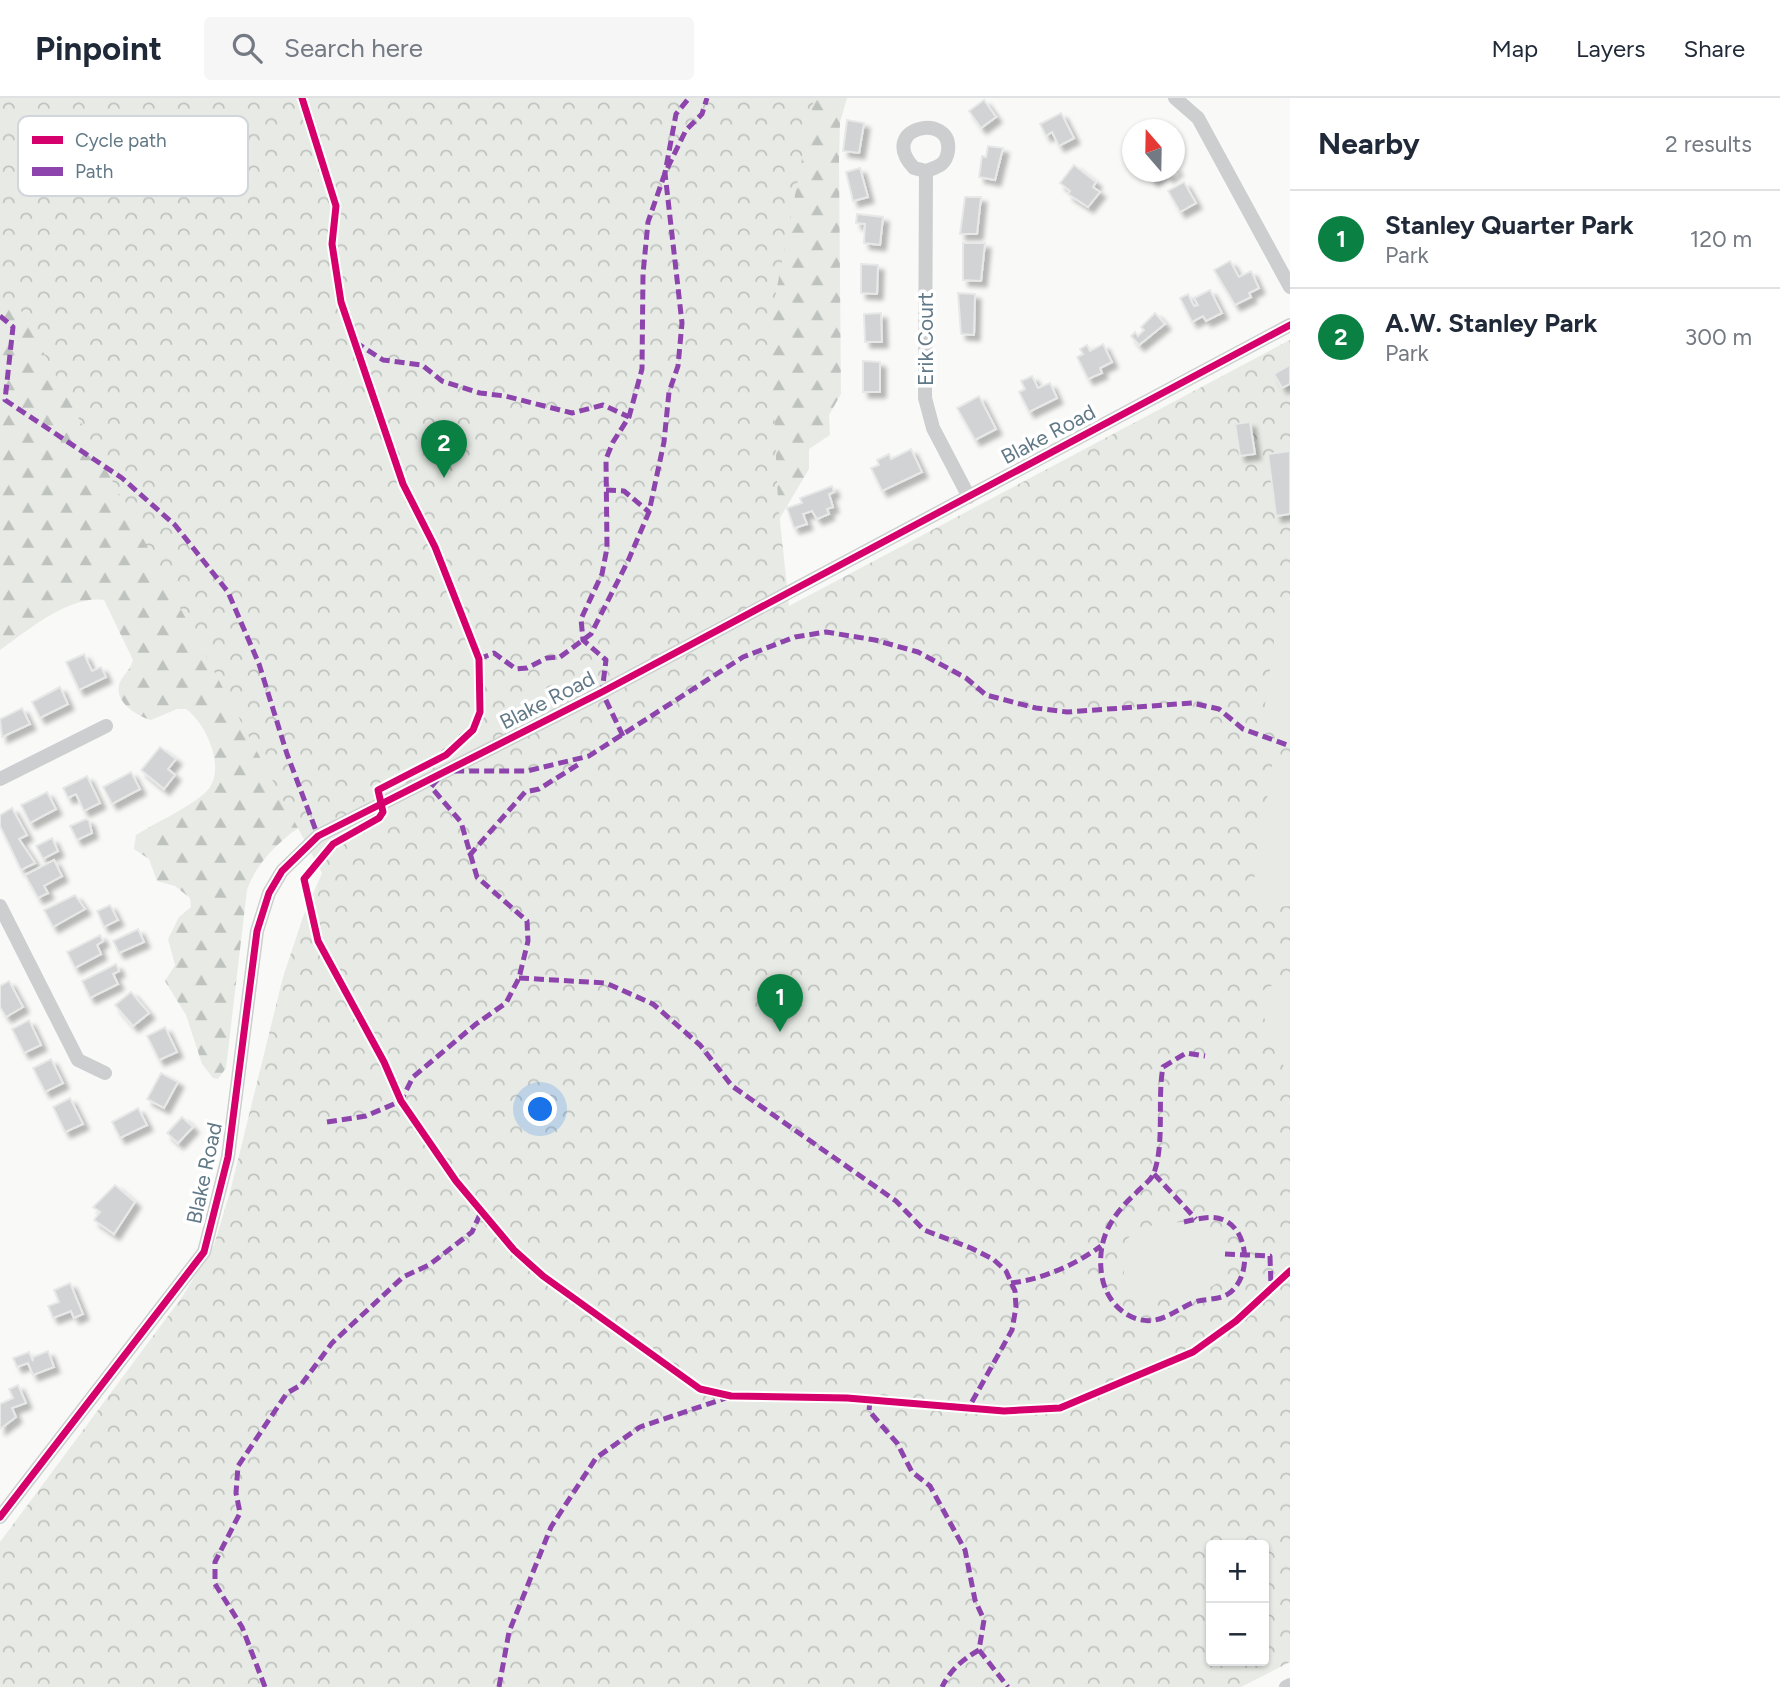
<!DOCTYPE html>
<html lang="en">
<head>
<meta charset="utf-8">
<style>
	:root { --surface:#fff; --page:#f6f6f7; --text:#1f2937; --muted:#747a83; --line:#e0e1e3; --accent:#0b8043 }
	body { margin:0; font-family:Figtree,sans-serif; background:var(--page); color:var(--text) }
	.controls { position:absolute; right:21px; bottom:21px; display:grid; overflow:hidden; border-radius:7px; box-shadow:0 2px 5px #0004 }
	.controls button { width:63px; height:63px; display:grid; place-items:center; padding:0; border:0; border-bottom:2px solid var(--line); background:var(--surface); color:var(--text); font:35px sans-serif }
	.compass { position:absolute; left:1122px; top:21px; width:63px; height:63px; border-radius:50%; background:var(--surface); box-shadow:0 2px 5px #0004; rotate:340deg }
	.you { position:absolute; left:541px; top:1012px; width:24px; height:24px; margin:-18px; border:5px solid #fff; border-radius:50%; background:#1a73e8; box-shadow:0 0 0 10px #1a73e833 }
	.badge { display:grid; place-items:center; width:46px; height:46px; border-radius:50%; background:var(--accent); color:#fff; font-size:23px; font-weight:700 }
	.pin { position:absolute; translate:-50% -58px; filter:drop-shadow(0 2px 4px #0008) }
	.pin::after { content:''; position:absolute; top:37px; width:24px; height:21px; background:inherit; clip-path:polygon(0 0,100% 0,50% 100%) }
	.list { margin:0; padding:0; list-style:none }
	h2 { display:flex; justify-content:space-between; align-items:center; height:91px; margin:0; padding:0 28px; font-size:30px }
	h2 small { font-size:23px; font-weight:400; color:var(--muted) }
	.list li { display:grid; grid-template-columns:46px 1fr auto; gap:21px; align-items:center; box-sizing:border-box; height:98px; padding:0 28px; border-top:2px solid var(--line) }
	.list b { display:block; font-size:26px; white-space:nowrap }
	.list p { margin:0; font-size:23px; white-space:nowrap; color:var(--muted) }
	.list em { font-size:23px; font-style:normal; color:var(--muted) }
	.icon { flex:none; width:38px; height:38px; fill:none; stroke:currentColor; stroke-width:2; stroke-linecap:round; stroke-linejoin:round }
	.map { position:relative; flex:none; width:1290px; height:1589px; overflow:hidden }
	header { display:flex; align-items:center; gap:42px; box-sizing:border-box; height:98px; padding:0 35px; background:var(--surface); border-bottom:2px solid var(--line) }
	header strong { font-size:33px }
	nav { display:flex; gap:38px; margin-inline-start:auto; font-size:24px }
	.search { width:490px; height:63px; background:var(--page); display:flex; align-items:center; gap:18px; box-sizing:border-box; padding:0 24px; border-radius:7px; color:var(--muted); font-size:26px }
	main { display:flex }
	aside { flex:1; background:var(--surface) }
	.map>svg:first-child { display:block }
</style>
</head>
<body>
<header>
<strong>Pinpoint</strong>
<div class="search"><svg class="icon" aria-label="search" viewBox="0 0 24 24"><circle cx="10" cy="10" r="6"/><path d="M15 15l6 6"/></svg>Search here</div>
<nav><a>Map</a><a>Layers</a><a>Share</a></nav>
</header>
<main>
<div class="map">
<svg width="1290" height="1589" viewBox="0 0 1290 1589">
	<defs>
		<pattern id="forest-firs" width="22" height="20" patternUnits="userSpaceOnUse" patternTransform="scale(1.75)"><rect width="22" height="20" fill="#e8ebe5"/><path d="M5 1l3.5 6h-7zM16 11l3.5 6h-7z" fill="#bfc3bf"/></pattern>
		<pattern id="park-crowns" width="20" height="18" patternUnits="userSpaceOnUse" patternTransform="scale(1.75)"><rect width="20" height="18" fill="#e8ebe5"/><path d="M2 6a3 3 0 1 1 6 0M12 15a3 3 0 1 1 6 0" fill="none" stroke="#bfc3bf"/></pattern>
		<filter id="shadow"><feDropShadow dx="5.5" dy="5.5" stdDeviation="2" flood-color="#0004"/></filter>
	</defs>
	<rect width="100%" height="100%" fill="#f9f9f8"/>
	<path fill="url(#forest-firs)" d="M 0,0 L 847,0 L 840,24 L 839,62 L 841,296 L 829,317 L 830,337 L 809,351 L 809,371 L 777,425 L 291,735 C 271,752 256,767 247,792 L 226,970 L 218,981 L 213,980 L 202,966 L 186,917 L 165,883 L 175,867 L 168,841 L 179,819 L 191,809 L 190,800 L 175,788 L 157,783 L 149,761 L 134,751 L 136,737 C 158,723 183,713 204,696 C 229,675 207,626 186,611 L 177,611 L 151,622 C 138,618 115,605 119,587 C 121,578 131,572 133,562 L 104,502 C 69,497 27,533 0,552 Z"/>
	<path fill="url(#park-crowns)" fill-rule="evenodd" d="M 0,0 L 814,0 L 770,225 L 778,404 L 789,508 L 1290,242 L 1290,1564 L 1241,1589 L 0,1589 L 0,1444 L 182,1199 L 214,1147 L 230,1094 L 283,879 L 303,819 L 322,775 L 17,205 L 0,214 ZM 1211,1447 L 1264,1447 L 1264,1563 L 1211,1563 Z"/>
	<g fill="#e8ebe5">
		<polygon points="1280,500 1290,501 1290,635 1275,635 1264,615"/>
		<polygon points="1274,656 1290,659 1290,808 1268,809 1253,788"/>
		<polygon points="1290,877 1290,984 1255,897"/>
		<path d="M 1181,1124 L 1203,1127 L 1218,1135 C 1239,1179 1218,1194 1176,1197 C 1167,1197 1158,1200 1149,1199 C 1122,1198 1119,1162 1126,1142 L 1140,1129 Z"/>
	</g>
	<g fill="#d1d3d4" stroke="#e8e8e8" stroke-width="2" filter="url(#shadow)">
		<polygon points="984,2 996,19 981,30 969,13"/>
		<polygon points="1061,15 1074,40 1059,48 1052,34 1046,38 1040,26"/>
		<polygon points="847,22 864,25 859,55 843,53"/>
		<polygon points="988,48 1003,50 995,82 979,79 982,58 986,59"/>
		<polygon points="1074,67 1096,84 1093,89 1100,94 1088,109 1068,96 1070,93 1060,85"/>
		<polygon points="1174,69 1177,72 1168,79 1165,74 1153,83 1145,74 1174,74"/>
		<polygon points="860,70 868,99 853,103 846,74"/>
		<polygon points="1184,84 1196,105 1180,114 1168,93"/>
		<polygon points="965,99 981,99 977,136 960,136"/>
		<polygon points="857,116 883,119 880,147 864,145 865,126 856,125"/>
		<polygon points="963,145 985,145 981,183 963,182"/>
		<polygon points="1230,163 1239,179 1251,173 1259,190 1249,195 1251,199 1235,207 1214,172"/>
		<polygon points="861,166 878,167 877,196 861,195"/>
		<polygon points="1210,192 1222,215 1206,223 1203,218 1192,224 1180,200 1188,196 1194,208 1198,207 1194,200"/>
		<polygon points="958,195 975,196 974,237 961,236"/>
		<polygon points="881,215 882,244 865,244 864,216"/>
		<polygon points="1155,215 1165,226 1139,247 1131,238 1135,234 1138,238 1144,232 1141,229"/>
		<polygon points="1103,246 1112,264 1100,270 1102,275 1088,281 1077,259 1083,256 1080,251 1087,247 1090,253"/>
		<polygon points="863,263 880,264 880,294 863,294"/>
		<polygon points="1290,267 1290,286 1282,290 1274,276"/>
		<polygon points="1032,278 1038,290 1050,285 1057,300 1029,314 1019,294 1025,291 1021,283"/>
		<polygon points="979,298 996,331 975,342 957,310"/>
		<polygon points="1250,324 1255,356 1240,358 1235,326"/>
		<polygon points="911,351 922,374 882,393 871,370 879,367 877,362 889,356 891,361"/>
		<polygon points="1290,353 1290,416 1276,418 1268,356"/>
		<polygon points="832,388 834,394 829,396 833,409 827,411 829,416 817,421 812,413 803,416 807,426 794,430 787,410 802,405 800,400"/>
		<polygon points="84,556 92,573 101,569 106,579 79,592 66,564"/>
		<polygon points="60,589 68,606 40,620 32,604"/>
		<polygon points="22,610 30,626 2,639 0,621"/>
		<polygon points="160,649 176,661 168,671 175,677 164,691 141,672"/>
		<polygon points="131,674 140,691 112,706 103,689"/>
		<polygon points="87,678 100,705 84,713 76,696 68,700 63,690"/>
		<polygon points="47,694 56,711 30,725 21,707"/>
		<polygon points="12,710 27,737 19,741 35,765 21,772 0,728 0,717"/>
		<polygon points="86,721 89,723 92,735 77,742 70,728"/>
		<polygon points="52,740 58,753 43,761 36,748"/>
		<polygon points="54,762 62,778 44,788 48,795 38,800 25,777"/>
		<polygon points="75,797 85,811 53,829 44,812"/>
		<polygon points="110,807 118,822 104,829 97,813"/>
		<polygon points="138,831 144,844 119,855 113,843"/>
		<polygon points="100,837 103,843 97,847 101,856 75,870 67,854"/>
		<polygon points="116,866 119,873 113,876 118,886 90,900 82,883"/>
		<polygon points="9,883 23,909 6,919 0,909 0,888"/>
		<polygon points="131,894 149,915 133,928 115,907"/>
		<polygon points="29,922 41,947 24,955 12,931"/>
		<polygon points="165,929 177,954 159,962 147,938"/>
		<polygon points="51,961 63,985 45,994 33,970"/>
		<polygon points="161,975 178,984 164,1010 147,1001"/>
		<polygon points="70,1000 83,1026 65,1034 53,1009"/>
		<polygon points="138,1010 147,1027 120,1040 112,1024"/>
		<polygon points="182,1019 193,1029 178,1045 167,1035"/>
		<polygon points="115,1087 135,1104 114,1136 94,1122 100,1114 93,1109"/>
		<polygon points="70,1185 83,1216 74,1220 71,1213 53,1220 48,1208 59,1204 54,1192"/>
		<polygon points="48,1253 54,1269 33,1277 28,1265 17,1269 13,1260 29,1254 33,1263 33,1259"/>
		<polygon points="18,1287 26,1305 12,1310 16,1319 0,1331 0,1306 13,1300 9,1291"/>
	</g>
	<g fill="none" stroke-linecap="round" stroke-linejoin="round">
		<g stroke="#cdced0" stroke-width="14">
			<polyline points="1175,0 1198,20 1290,189"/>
			<path d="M 926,73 L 914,70 C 876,29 953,13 948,53 C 946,67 938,69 926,73 L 925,300 L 933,330 L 969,399"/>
			<polyline points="0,681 106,628"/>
			<polyline points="0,808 78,962 105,975"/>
			<polyline points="0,1419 204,1154 228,1059 257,833 269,795 282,773 318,738 602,594 1290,227"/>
			<polyline points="1286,1589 1290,1587"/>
		</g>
		<g stroke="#8e44ad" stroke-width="5" stroke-dasharray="10 5" stroke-linecap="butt">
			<polyline points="0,218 13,229 5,302 122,380 175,427 228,494 259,566 287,656 318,738"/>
			<polyline points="355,244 383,262 422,267 442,283 480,295 505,298 572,315 603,307 629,319"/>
			<polyline points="606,392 624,393 649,414"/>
			<polyline points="479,561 494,555 516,571 527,570 547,560 560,559 591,536 628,463 649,414 664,344 669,294 678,268 682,225 665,75 676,16 689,0"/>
			<polyline points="623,638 602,594 606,562 583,542 581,521 602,476 607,450 606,361 613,344 629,319 642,271 643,176 648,124 665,75 686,32 702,16 707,0"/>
			<polyline points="469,758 525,694 539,691 579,666"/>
			<polyline points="519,880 606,885 653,906 700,947 732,988 896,1103 924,1132 971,1150 993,1161 1006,1173 1015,1193 1016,1209 1012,1232 968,1311"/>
			<polyline points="327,1024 366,1018 401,1003 413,979 476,926 506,905 519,880 528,843 527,823 477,779 461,724 431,689 445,673 527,673 589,658 743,559 795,539 826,534 875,542 918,554 966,580 986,597 1036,610 1067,614 1192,605 1219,611 1243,631 1290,648"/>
			<polyline points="1154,1076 1196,1121"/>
			<path d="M 1184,1124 C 1197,1121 1213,1116 1226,1123 C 1250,1136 1251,1181 1228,1196 C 1217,1203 1203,1200 1192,1205 C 1169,1216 1154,1231 1128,1217 C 1114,1209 1105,1195 1102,1179 C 1096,1143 1110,1119 1136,1095 C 1141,1089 1151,1083 1154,1075 C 1165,1043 1157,1002 1163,969 L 1186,955 L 1205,958"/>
			<polyline points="1225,1156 1270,1158 1271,1189"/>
			<path d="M 1011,1185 C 1043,1181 1075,1167 1101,1148"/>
			<path d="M 870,1302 L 869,1313 L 897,1345 L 912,1374 L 930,1388 L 965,1452 L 975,1502 L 984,1522 L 979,1552 C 962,1562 951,1571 942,1589"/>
			<polyline points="979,1552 1008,1589"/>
			<polyline points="265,1589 242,1529 215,1486 215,1464 240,1415 236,1395 238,1368 287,1295 301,1287 332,1245 403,1179 429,1167 472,1134 481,1114"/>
			<polyline points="499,1589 509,1534 551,1429 596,1360 640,1329 729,1299"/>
		</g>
		<g stroke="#fff" stroke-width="11">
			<g id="cycleway">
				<polyline points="302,0 336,108 332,146 341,204 403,386 435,449 479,561 480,614 473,632 446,657 378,692 383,714 379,720 333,746 304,781 318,843 384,964 401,1003 456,1083 514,1152 543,1178 700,1291 731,1298 847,1300 1004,1313 1060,1310 1193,1254 1236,1223 1290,1173"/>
				<polyline points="0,1419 204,1154 228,1059 257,833 269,795 282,773 318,738 602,594 1290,227"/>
			</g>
		</g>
		<use href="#cycleway" stroke="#d6006c" stroke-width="7"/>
	</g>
	<g text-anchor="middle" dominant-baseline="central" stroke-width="7" stroke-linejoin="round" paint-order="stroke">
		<g font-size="21" fill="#617886" stroke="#fff">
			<text transform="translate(925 241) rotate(-90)">Erik Court</text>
			<text transform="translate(1048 336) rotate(-28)">Blake Road</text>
			<text transform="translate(547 602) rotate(-27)">Blake Road</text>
			<text transform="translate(204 1075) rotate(-78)">Blake Road</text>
		</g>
	</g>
	<rect x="18" y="18" width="230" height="80" rx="10" fill="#fff" stroke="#d0d6db" stroke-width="2"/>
	<rect x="32" y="38" width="31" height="8" fill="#d6006c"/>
	<rect x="32" y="69" width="31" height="9" fill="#8e44ad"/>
	<g font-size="19" fill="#617886">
		<text x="75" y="49">Cycle path</text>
		<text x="75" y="80">Path</text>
	</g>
</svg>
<div class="controls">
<button>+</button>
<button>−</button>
</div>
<svg class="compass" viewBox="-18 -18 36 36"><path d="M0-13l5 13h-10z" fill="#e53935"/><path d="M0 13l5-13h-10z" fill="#747a83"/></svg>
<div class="you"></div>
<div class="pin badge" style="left:780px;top:934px">1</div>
<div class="pin badge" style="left:444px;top:380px">2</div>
</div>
<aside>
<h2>Nearby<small>2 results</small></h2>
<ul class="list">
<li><span class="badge">1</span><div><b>Stanley Quarter Park</b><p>Park</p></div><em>120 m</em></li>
<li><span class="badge">2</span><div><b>A.W. Stanley Park</b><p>Park</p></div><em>300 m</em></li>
</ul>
</aside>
</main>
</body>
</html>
